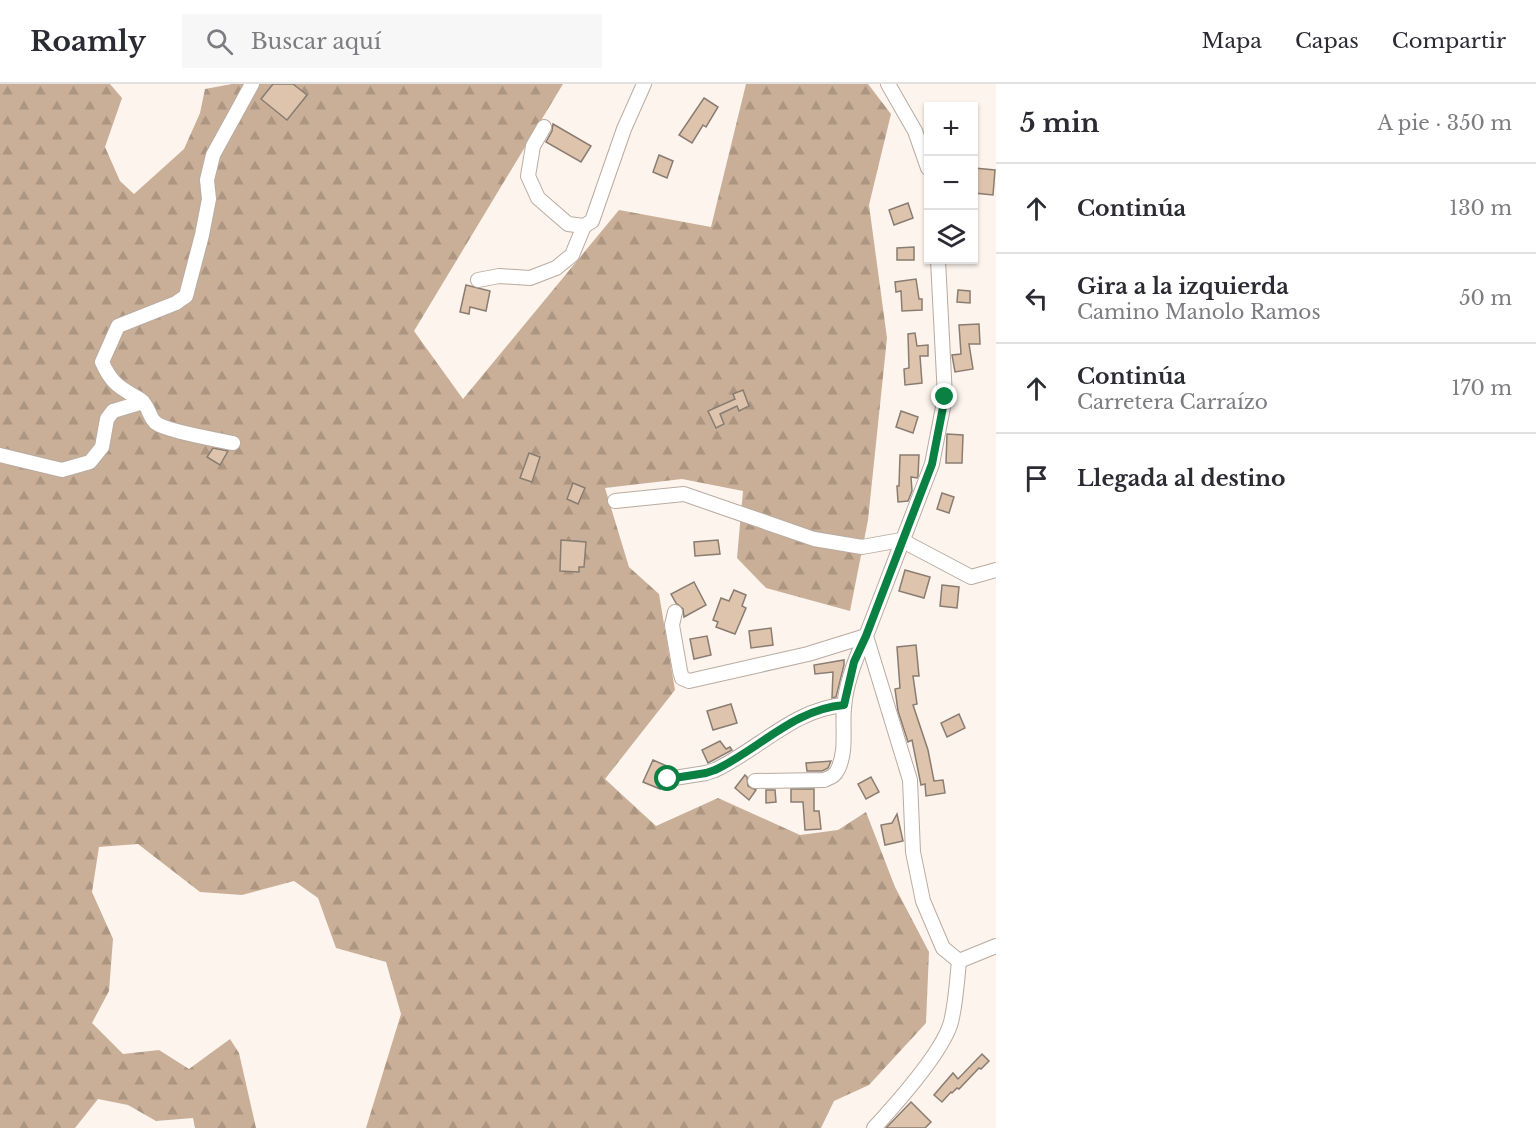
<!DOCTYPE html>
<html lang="es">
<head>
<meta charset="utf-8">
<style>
	:root { --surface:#fff; --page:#f7f7f7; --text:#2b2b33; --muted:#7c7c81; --line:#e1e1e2 }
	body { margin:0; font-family:"Libre Baskerville",serif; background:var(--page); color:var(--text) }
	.controls { position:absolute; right:18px; top:18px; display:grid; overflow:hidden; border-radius:0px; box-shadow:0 2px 4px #0004 }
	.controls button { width:54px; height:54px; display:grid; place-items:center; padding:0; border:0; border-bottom:2px solid var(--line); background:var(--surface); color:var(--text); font:30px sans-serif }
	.stop { position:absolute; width:18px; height:18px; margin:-14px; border:4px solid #0b8043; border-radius:50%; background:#fff }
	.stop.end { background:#0b8043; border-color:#fff; box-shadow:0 2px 6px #0008 }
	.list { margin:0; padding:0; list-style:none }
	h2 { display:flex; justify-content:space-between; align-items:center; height:78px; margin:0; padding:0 24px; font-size:26px }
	h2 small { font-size:20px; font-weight:400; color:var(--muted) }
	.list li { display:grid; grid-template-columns:39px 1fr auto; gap:18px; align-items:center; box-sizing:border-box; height:90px; padding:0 24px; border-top:2px solid var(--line) }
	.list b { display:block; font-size:22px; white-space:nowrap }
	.list p { margin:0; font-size:20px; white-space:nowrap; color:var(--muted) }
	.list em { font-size:20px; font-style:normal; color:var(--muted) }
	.icon { flex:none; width:33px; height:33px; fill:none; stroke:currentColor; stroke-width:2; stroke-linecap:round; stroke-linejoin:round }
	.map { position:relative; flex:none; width:996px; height:1044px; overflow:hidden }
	header { display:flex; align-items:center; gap:36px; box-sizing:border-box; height:84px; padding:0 30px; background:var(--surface); border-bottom:2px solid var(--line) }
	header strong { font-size:28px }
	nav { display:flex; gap:33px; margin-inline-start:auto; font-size:21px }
	.search { width:420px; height:54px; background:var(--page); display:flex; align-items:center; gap:15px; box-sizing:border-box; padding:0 21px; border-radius:0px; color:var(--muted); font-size:22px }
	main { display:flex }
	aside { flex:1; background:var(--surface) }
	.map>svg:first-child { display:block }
</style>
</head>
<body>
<header>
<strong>Roamly</strong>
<div class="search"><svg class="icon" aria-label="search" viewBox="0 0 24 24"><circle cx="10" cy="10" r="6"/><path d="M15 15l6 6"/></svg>Buscar aquí</div>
<nav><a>Mapa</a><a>Capas</a><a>Compartir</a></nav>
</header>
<main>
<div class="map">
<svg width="996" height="1044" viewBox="0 0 996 1044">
	<defs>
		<pattern id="forest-firs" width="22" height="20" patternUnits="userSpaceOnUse" patternTransform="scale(1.5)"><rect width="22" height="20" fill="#c9af98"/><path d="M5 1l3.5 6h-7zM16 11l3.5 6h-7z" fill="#ac9682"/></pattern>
	</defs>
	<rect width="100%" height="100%" fill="#fdf4ed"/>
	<polygon fill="url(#forest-firs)" points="0,0 110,0 122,14 105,63 120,97 134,110 184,65 200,29 205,5 232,0 563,0 414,247 463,315 619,126 711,143 746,0 868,0 891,30 869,121 887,254 868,436 850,527 766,504 737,474 743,407 682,395 605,404 629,483 659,510 675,606 605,695 656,742 718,714 800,751 838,746 866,728 895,803 929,868 926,939 869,1001 834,1017 821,1044 366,1044 401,930 386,878 336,864 318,814 294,797 242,811 200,808 138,760 99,763 92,808 113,855 109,907 92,939 123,970 159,966 189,985 230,955 239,969 256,1044 195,1044 193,1034 156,1037 128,1021 98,1015 75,1044 0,1044"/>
	<g fill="#dfc4ad" stroke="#897c71" stroke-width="1.5">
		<polygon points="273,0 293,0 307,11 287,36 261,15"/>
		<polygon points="704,14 718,23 706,43 703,41 692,59 679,51"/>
		<polygon points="553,40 591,62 581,78 546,58 552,47"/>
		<polygon points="659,71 673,77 667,94 653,88"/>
		<polygon points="974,84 995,86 993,111 974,109"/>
		<polygon points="908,119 913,134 894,141 889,126"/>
		<polygon points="914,163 914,176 897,176 897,164"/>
		<polygon points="916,195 919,215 922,215 922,226 902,227 901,207 896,208 895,198"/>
		<polygon points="466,201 490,207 486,227 470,223 469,230 460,228"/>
		<polygon points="958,206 970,207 970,219 957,218"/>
		<polygon points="979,240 980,260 969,260 973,285 955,288 952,271 961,270 959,241"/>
		<polygon points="915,249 917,262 928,261 928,272 920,272 922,299 905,301 904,285 909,284 908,250"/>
		<polygon points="743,306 749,322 739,327 737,322 720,330 724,340 716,344 708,327 735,315 733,310"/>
		<polygon points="901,327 918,333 913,349 896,343"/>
		<polygon points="947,350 963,351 962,379 946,379"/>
		<polygon points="213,364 228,367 220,381 207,373"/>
		<polygon points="529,369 540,373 532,398 520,394"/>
		<polygon points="900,371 919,371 918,392 917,394 911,393 912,407 908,417 898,418 897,402 899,402"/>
		<polygon points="573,399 585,404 578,420 567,415"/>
		<polygon points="942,409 954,413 949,429 937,425"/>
		<polygon points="561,456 586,458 584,483 579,483 579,488 560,487"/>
		<polygon points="718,456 720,470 695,472 694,458"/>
		<polygon points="905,486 930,493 924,514 899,507"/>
		<polygon points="694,498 706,521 684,533 683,525 676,519 671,510"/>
		<polygon points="942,501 959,503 957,524 940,522"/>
		<polygon points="734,506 746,511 742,522 746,524 735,550 716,543 718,538 713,536 721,514 729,517"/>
		<polygon points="771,544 773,561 751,564 749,547"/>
		<polygon points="707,552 711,571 694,575 690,555"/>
		<polygon points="916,561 919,592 913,592 917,620 913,621 928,666 934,697 943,696 945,709 926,712 925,700 921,701 912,656 908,658 898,627 895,605 900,604 897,563"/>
		<polygon points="844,576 844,581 836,613 832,614 833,588 815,590 814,581"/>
		<polygon points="731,620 737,639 713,646 707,627"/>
		<polygon points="959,630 965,644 947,653 941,639"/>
		<polygon points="720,657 726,665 730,663 732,666 708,679 702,666"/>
		<polygon points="653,676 669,683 660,691 659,697 662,701 660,705 643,698"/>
		<polygon points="831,677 828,684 822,687 807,687 806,679"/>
		<polygon points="745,691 747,693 748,702 756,706 749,716 735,704"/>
		<polygon points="871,693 879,708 866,715 858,700"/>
		<polygon points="791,705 814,705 814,727 819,727 821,745 805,746 803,718 791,718"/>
		<polygon points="766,706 775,706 776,718 766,719"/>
		<polygon points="897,730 903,757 885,761 881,741 892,739"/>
		<polygon points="982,970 989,977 981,985 979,984 959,1005 957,1004 952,1009 951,1008 942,1018 934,1011 953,989 958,995"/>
		<polygon points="911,1018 931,1038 925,1044 886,1044"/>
	</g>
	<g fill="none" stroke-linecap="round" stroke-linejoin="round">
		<g stroke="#b9aba0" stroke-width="16">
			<g id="minor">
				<polyline points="888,0 915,47 928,84"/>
				<polyline points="544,43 533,62 528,92 538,114 568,140 584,142 592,137 624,45 644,0"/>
				<polyline points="938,176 945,313 932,380 866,552 910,696 913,768 923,817 943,864 959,877 996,862"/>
				<polyline points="478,196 499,192 530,194 556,184 572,171 584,142"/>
				<path d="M 233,359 C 218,356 166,347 156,339 C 149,334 149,322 141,316 C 121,304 112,301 102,278 L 118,242 L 176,219 L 186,212 L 202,151 L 209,115 L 207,96 L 213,71 L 252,0"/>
				<polyline points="0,371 62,386 90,378 102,363 107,335 113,327 143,318"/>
				<polyline points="615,417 684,410 814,455 862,463 901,456 971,493 996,486"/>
				<polyline points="675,528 672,541 680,587 682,594 689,597 808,570 866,552"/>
				<path d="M 668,695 L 706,689 L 715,686 C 758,666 794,625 844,621"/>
				<path d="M 755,697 L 824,696 C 831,693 835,692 838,685 C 847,667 842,643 844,624 C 846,598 855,575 866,552"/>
				<path d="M 874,1044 C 896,1020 943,968 951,938 C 956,918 957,897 959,877"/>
			</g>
		</g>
		<use href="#minor" stroke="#fff" stroke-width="14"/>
	</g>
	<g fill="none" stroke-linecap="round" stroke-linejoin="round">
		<path stroke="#0b8043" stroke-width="8" d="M 668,695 L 706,689 L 715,686 C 758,666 794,625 844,621 L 854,578 L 866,552 L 932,380 L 945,313"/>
	</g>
</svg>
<div class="controls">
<button>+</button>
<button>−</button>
<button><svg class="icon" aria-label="layers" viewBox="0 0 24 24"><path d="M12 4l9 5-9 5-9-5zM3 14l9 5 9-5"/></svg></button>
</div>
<div class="stop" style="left:668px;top:695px"></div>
<div class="stop end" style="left:945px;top:313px"></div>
</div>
<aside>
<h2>5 min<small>A pie · 350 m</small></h2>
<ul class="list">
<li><svg class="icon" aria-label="ahead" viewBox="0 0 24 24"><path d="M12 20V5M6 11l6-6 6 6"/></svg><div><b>Continúa</b></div><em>130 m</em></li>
<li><svg class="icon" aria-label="left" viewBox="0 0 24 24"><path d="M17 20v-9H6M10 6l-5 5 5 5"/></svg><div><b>Gira a la izquierda</b><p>Camino Manolo Ramos</p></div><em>50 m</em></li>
<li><svg class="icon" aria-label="ahead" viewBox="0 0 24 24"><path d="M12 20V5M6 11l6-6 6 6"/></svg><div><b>Continúa</b><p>Carretera Carraízo</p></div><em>170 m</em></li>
<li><svg class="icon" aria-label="arrive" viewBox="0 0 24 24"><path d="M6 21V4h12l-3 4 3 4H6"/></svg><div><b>Llegada al destino</b></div></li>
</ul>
</aside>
</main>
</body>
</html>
